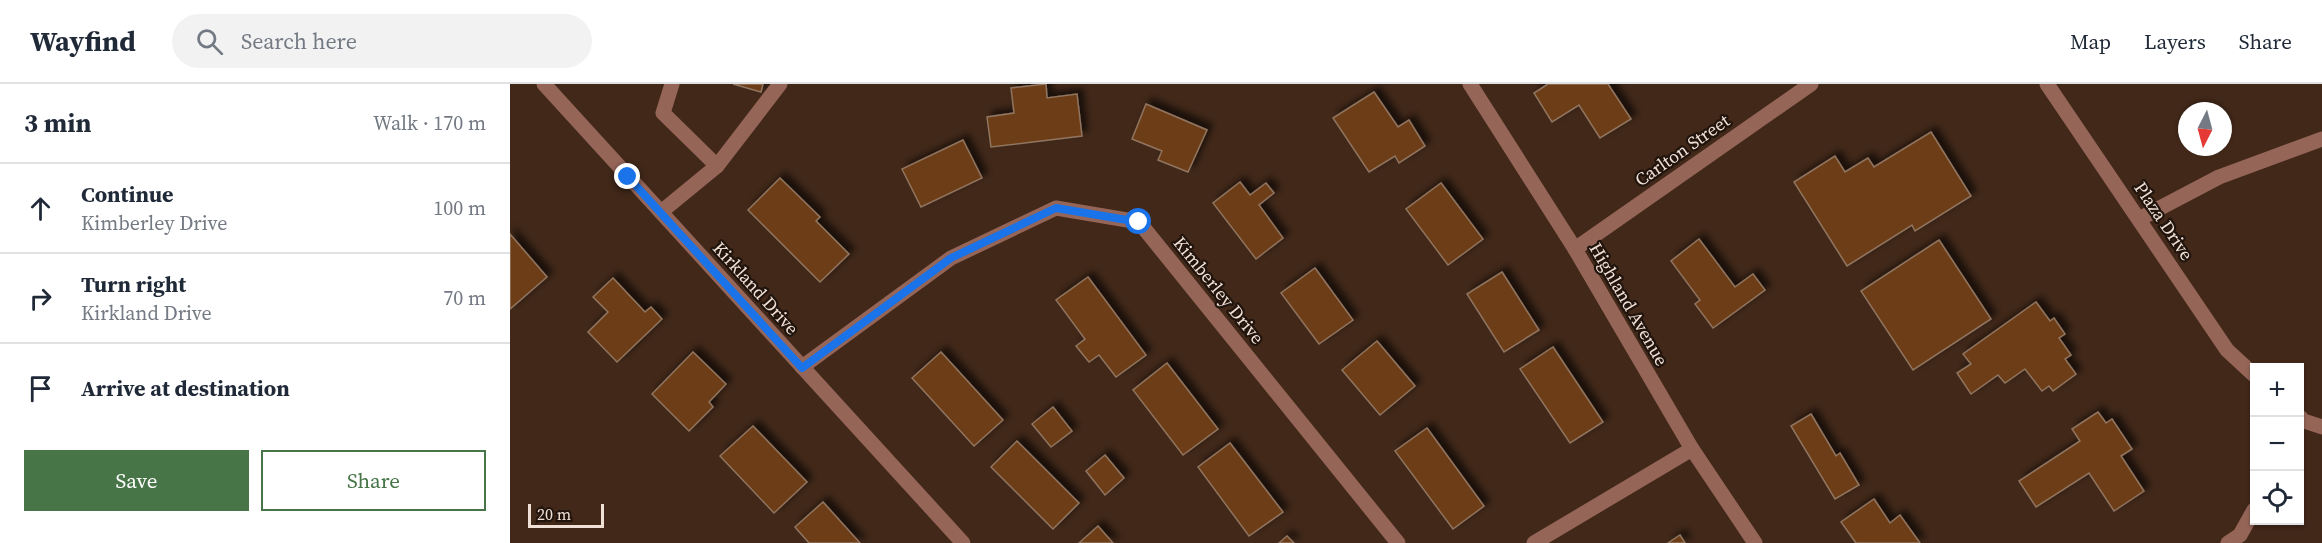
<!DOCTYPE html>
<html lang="en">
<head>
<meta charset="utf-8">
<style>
	:root { --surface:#fff; --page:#f2f2f3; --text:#1f2937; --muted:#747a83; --line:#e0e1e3; --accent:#477547 }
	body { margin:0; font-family:"Source Serif 4",serif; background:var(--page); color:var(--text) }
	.controls { position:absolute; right:18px; bottom:18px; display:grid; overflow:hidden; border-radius:0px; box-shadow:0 2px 4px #0004 }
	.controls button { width:54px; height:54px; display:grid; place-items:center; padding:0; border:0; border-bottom:2px solid var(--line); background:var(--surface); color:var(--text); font:30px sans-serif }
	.compass { position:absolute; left:1668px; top:18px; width:54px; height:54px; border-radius:50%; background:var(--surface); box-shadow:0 2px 4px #0004; rotate:186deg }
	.scale { position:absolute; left:18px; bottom:15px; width:76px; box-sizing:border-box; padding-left:6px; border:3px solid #f1e0d6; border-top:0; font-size:16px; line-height:21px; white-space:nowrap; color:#f1e0d6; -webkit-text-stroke:4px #20140d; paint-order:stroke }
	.stop { position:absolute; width:18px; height:18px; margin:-14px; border:4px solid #1a73e8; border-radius:50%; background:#fff }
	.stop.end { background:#1a73e8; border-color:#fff; box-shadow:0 2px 6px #0008 }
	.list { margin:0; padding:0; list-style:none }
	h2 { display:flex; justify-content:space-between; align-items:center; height:78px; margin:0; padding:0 24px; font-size:26px }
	h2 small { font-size:20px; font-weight:400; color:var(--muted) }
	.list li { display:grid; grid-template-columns:39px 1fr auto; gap:18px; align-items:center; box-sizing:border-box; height:90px; padding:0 24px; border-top:2px solid var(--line) }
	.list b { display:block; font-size:22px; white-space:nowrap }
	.list p { margin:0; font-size:20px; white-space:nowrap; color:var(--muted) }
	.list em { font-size:20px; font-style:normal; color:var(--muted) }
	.actions { display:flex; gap:12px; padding:18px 24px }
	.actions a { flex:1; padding:14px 0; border:2px solid var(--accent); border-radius:0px; text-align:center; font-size:21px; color:var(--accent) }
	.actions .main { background:var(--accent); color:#fff }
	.icon { flex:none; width:33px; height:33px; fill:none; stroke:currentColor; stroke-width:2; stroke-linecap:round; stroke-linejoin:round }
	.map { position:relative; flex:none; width:1812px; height:459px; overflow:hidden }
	header { display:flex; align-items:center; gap:36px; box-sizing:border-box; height:84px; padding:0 30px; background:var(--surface); border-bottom:2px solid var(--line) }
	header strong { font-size:28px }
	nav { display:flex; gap:33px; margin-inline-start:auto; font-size:21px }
	.search { width:420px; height:54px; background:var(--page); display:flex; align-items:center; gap:15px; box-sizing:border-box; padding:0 21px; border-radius:33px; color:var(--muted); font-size:22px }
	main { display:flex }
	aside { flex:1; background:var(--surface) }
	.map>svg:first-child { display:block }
</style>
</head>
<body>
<header>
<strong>Wayfind</strong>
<div class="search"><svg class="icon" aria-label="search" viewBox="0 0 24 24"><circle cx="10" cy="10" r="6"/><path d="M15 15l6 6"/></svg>Search here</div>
<nav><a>Map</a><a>Layers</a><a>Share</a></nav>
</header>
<main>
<aside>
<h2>3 min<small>Walk · 170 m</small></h2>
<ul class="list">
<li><svg class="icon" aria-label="ahead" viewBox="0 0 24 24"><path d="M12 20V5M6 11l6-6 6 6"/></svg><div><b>Continue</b><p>Kimberley Drive</p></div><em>100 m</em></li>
<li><svg class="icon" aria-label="right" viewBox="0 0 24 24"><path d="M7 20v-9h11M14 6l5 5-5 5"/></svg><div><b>Turn right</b><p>Kirkland Drive</p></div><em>70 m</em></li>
<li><svg class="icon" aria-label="arrive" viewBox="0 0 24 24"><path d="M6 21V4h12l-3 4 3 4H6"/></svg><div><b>Arrive at destination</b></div></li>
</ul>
<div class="actions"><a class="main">Save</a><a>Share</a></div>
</aside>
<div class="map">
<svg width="1812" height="459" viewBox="0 0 1812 459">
	<defs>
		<filter id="shadow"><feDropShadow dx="5.5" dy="-5.5" stdDeviation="3" flood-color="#0009"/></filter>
	</defs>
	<rect width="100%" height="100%" fill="#412819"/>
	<g fill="#6c3d13" stroke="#907460" stroke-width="1.5" filter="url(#shadow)">
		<polygon points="223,0 253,0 251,8"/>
		<polygon points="536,0 537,14 567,10 572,52 481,63 477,33 504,29 501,4"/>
		<polygon points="1038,0 1098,0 1121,35 1090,54 1069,21 1042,38 1024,9"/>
		<polygon points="864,8 888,43 899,36 915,62 889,79 885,72 859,88 823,34"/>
		<polygon points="636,20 697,46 678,88 648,76 652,67 622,55"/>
		<polygon points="1421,48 1461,112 1405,147 1402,141 1337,182 1284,98 1325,72 1335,88 1358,74 1364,83"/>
		<polygon points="453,56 472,94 411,123 392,85"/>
		<polygon points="270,94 310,133 306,137 339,170 310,198 238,126"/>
		<polygon points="730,98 740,111 756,99 764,109 749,121 773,154 746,175 703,119"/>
		<polygon points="931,99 973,155 938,181 896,125"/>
		<polygon points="0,150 37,193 0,225"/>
		<polygon points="1189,155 1225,203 1243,190 1255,206 1203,244 1185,220 1190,216 1161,177"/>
		<polygon points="1429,156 1481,235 1403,286 1351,207"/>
		<polygon points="805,184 843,236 809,260 771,209"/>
		<polygon points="992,188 1029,246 994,268 957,210"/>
		<polygon points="578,193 636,271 606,293 589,271 579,278 566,262 575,255 546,216"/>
		<polygon points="103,194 135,228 141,223 152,235 107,278 78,248 98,228 83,213"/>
		<polygon points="1526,218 1540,237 1544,234 1555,250 1549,254 1561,271 1555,275 1566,290 1543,307 1539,302 1532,307 1515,285 1495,299 1488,291 1461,310 1447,289 1461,280 1453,270"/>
		<polygon points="867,257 905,302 870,331 832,286"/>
		<polygon points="1043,263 1093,338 1060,359 1010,285"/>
		<polygon points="183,268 216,300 199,318 203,323 179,347 142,310"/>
		<polygon points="431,268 493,336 464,362 402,294"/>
		<polygon points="657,279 708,345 673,371 623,306"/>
		<polygon points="543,323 562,347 541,363 522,340"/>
		<polygon points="1588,328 1596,339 1602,335 1622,365 1611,372 1634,407 1604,427 1579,389 1526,423 1509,397 1570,357 1562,345"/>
		<polygon points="1301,330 1326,372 1330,369 1349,401 1325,415 1281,342"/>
		<polygon points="243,342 297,398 264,429 210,372"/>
		<polygon points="917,344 974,422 943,445 885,367"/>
		<polygon points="507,357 569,419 543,445 481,383"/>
		<polygon points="720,359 773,428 739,452 688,383"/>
		<polygon points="595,371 614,394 595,411 576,387"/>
		<polygon points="1364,415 1380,439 1390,431 1410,459 1346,459 1331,438"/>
		<polygon points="313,418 350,459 299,459 285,443"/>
		<polygon points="588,442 603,459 569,459"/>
		<polygon points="1170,451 1175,459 1158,459"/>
		<polygon points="777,452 784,459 769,459"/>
	</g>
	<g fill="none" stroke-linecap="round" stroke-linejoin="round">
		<g stroke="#956558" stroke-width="15">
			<polyline points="34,0 453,459"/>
			<polyline points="162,0 153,29 207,82 270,0"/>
			<polyline points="960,0 1065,165 1182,365 1245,459"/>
			<polyline points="1537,0 1717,266 1744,291"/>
			<polyline points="151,128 207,82"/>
			<polyline points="1629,135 1709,93 1812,55"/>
			<polyline points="1065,165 1301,0"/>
			<polyline points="292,283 441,174 546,124 629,138 888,459"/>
			<polyline points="1790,333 1794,337 1812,343"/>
			<polyline points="1024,459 1182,365"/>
			<polyline points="1718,459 1730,451 1744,426"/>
		</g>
	</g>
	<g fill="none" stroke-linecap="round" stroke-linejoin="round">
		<polyline stroke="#1a73e8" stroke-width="8" points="118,93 292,284 441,174 546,124 629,138"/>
	</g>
	<g text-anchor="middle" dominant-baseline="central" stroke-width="4.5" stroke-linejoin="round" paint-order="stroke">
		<g font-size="18" fill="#f1e0d6" stroke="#20140d">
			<text transform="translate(1172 66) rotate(-35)">Carlton Street</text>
			<text transform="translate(1654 137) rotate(56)">Plaza Drive</text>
			<text transform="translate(246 204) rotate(48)">Kirkland Drive</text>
			<text transform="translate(709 206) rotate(51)">Kimberley Drive</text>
			<text transform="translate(1119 220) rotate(60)">Highland Avenue</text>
		</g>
	</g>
</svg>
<div class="controls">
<button>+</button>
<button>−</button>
<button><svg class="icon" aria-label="locate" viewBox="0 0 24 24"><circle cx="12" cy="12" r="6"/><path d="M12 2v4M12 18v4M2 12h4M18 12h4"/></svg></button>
</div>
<svg class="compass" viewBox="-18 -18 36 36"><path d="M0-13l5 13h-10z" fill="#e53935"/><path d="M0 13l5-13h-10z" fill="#747a83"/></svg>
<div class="scale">20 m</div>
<div class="stop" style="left:629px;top:138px"></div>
<div class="stop end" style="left:118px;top:93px"></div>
</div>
</main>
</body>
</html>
